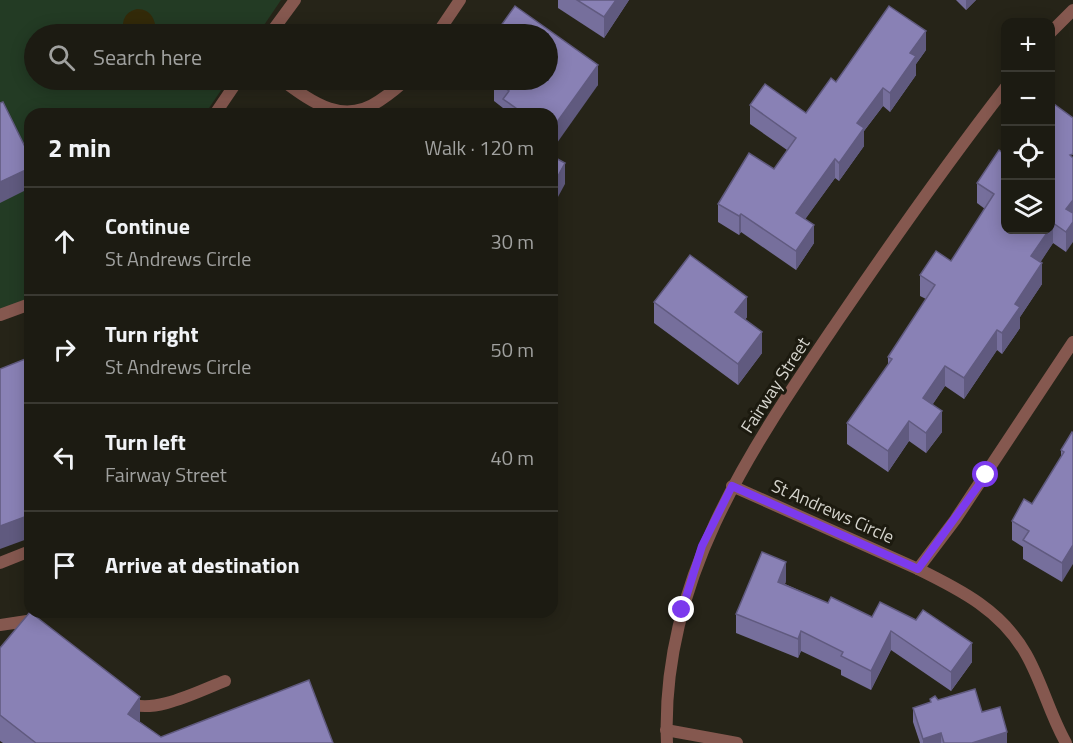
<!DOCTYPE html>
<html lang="en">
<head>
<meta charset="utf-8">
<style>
	:root { --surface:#1c1b12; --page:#25241b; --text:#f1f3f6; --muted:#a0a19f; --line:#3a3932 }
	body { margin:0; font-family:"Titillium Web",sans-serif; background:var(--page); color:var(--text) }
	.controls { position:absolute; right:18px; top:18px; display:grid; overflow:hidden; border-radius:12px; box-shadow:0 3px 15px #0003 }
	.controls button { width:54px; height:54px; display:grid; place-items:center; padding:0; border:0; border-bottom:2px solid var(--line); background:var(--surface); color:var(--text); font:30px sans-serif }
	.stop { position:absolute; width:18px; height:18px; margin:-14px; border:4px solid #7c3aed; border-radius:50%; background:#fff }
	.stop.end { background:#7c3aed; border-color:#fff; box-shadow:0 2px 6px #0008 }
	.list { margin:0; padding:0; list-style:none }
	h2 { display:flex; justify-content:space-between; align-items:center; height:78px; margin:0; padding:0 24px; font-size:26px }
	h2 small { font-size:20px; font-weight:400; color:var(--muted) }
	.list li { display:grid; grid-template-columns:39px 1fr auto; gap:18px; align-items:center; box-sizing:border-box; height:108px; padding:0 24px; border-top:2px solid var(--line) }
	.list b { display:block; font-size:22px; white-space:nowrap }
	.list p { margin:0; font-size:20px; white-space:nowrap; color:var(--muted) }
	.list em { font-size:20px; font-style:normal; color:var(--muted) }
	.icon { flex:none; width:33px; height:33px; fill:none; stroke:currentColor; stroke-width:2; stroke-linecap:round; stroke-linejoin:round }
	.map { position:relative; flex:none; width:1073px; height:743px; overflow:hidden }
	.search { position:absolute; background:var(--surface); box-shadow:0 3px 15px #0003; left:24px; top:24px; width:534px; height:66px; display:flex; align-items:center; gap:15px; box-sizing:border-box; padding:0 21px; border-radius:33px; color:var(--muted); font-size:22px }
	.panel { position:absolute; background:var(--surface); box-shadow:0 3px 15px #0003; left:24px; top:108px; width:534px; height:510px; border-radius:18px }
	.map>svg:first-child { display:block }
</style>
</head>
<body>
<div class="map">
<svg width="1073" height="743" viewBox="0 0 1073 743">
	<rect width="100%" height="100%" fill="#262418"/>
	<polygon fill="#233b24" points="0,0 281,0 258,34 34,34 34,80 228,80 205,114 30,114 30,300 0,313"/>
	<path fill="#332a09" d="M 137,9 C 152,9 156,21 156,34 L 124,34 C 121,22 124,12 137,9 Z"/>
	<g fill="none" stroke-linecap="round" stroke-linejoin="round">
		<g stroke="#85584f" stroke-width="12">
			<polyline points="0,563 30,551"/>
			<polyline points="0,625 27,621 37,626"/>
			<path d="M 126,702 C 152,716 199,691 225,681"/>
			<polyline points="666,730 737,743"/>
		</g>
		<g stroke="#85584f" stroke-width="12">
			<polyline points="1050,33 1073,10"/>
			<polyline points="270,34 295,0"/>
			<polyline points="437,34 460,0"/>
			<path d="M 282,80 C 312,102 343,126 379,101 C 388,95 398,88 405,80"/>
			<polyline points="215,114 238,80"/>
			<polyline points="0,315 30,304"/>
			<polyline points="732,486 918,569"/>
			<path d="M 667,743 C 660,579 751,449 839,319 C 893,240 947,163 1006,87"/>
			<path d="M 1066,743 C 1050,715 1042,682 1026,654 C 1002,611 961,590 918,569 L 955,520 L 1073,342"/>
		</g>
	</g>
	<g fill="#766f9c">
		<polygon points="558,0 629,0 604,38 558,8"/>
		<polygon points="956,0 976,0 966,10"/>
		<polygon points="926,50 916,64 916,75 890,112 883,106 864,131 864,146 839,181 835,178 805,219 814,243 796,270 741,232 739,235 718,222 718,204 774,169 787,150 750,124 750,105 806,113 836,82"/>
		<polygon points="494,81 598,85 552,114 503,114 503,108 494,101"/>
		<polygon points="1073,118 1066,252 1053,243 1040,262 1042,284 1020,317 1020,328 1002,354 997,350 964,399 945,386 932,405 942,432 926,453 909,441 888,472 847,444 847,423 888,365 888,357 926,299 920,296 920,275 951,261 985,209 977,203 977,183 1004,154"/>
		<polygon points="654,302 747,317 745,320 762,353 738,385 654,323"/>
		<polygon points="1072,432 1062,582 1023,559 1023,547 1012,540 1012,521 1032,504 1061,457 1061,450"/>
		<polygon points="786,581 785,584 828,603 872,617 972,662 951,691 891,650 871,690 841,675 841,670 801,651 798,658 736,633 736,614"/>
		<polygon points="0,648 140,722 161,737 333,743 3,743 0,741"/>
		<polygon points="930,699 982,712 1007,743 920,743 913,722 913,708 930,703"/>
	</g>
	<g fill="#605a7f">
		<polygon points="616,0 629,0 604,38 604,17"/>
		<polygon points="966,0 976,0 966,10"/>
		<polygon points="926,31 926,50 916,64 916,75 890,112 890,93 910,53"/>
		<polygon points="598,65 598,85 552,150 552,129"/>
		<polygon points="883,88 883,106 864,131 864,146 839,181 839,163 857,123"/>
		<polygon points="835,159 835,178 796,232 796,213"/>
		<polygon points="565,163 565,184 552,208 552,187"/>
		<polygon points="30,168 30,188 0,203 0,182"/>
		<polygon points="1073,200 1073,221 1066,209"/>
		<polygon points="741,214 741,232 739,235 739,216"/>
		<polygon points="1073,222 1073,242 1066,252 1066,232"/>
		<polygon points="1053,223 1053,243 1031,277 1031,256 1049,230 1050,230 1050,227"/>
		<polygon points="814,225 814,243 796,270 796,251"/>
		<polygon points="1042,263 1042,284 1020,317 1020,328 1002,354 1002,333 1015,304"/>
		<polygon points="747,297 747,317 735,333 735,312"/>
		<polygon points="997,330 997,350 964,399 964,378"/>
		<polygon points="762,332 762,353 738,385 738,364"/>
		<polygon points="945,366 945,386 923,419 923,398"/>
		<polygon points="942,411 942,432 926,453 926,433"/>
		<polygon points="909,421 909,441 888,472 888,451"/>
		<polygon points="30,515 30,538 0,549 0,526"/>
		<polygon points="1073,545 1073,564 1062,582 1062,563"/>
		<polygon points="786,562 786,581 778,601 778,582"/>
		<polygon points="801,631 801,651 798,658 798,639"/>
		<polygon points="891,631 891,650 871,690 871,671"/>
		<polygon points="972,643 972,662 951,691 951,672"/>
		<polygon points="140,697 140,723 128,714"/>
		<polygon points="1007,732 1007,743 972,743"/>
		<polygon points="941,733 941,743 923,743 923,739"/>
	</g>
	<g fill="#8981b5" stroke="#605a7f" stroke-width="1.5">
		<polygon points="577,0 616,0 604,17"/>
		<polygon points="515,6 598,65 552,129 552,114 519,114 520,111 503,99 509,91 494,81 495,80 548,80 548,34 495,34"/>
		<polygon points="889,6 926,31 910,53 916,56 890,93 883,88 857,123 864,128 839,163 835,159 796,213 814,225 796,251 741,214 739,216 718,204 749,153 774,169 796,138 750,105 765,84 806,113 831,78 836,82"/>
		<polygon points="1050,101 1073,118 1073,154 1070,155 1073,158 1073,200 1066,209 1073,213 1073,222 1066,232 1053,223 1050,227"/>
		<polygon points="3,102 30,157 30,168 0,182 0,103"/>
		<polygon points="999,150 1004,154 1005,152 1005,230 1049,230 1031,256 1042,263 1015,304 1020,307 1002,333 997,330 964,378 945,366 923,398 942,411 926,433 909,421 888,451 847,423 892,359 888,357 935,285 920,275 936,251 951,261 994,194 977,183"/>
		<polygon points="552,156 565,163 552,187"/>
		<polygon points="690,255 747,297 735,312 762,332 738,364 654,302"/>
		<polygon points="30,357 30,515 0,526 0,369"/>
		<polygon points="1072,432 1073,433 1073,545 1062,563 1023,540 1029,531 1012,521 1024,499 1032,504 1064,452 1061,450"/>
		<polygon points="762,552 786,562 778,582 828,603 831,597 872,617 880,602 916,620 923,610 972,643 951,672 891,631 871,671 841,656 843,652 801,631 798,639 736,614"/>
		<polygon points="30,612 140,697 128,714 161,737 309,680 333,743 36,743 0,715 0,648"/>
		<polygon points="975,689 982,712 1000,707 1007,732 972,743 944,743 941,733 923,739 913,708 931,702 930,699 935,696 938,700"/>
	</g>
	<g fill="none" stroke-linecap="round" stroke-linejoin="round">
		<polyline stroke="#7c3aed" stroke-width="8" points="682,610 702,546 732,486 918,569 986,475"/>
	</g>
	<g text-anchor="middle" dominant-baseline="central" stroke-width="6" stroke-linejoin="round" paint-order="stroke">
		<g font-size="18" fill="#d5d4cd" stroke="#1c1a0f">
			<text transform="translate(775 385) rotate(-57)">Fairway Street</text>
			<text transform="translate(833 511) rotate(24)">St Andrews Circle</text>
		</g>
	</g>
</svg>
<div class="controls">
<button>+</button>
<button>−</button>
<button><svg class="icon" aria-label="locate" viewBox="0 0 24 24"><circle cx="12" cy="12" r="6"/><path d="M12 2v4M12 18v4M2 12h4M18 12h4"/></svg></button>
<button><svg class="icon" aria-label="layers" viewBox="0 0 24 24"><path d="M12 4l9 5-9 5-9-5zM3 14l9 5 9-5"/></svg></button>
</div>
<div class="stop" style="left:986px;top:475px"></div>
<div class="stop end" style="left:682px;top:610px"></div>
<div class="search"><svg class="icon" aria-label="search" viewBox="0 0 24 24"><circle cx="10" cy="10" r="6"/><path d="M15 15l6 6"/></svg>Search here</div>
<section class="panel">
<h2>2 min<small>Walk · 120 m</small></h2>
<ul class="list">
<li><svg class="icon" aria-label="ahead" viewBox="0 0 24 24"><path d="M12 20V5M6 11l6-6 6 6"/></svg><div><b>Continue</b><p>St Andrews Circle</p></div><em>30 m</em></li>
<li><svg class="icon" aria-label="right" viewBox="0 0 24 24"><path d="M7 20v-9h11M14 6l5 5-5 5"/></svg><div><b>Turn right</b><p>St Andrews Circle</p></div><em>50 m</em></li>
<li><svg class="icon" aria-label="left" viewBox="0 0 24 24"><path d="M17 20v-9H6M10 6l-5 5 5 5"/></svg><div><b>Turn left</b><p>Fairway Street</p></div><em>40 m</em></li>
<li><svg class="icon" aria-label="arrive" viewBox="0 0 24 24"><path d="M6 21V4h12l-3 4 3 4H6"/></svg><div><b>Arrive at destination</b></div></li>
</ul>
</section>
</div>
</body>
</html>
